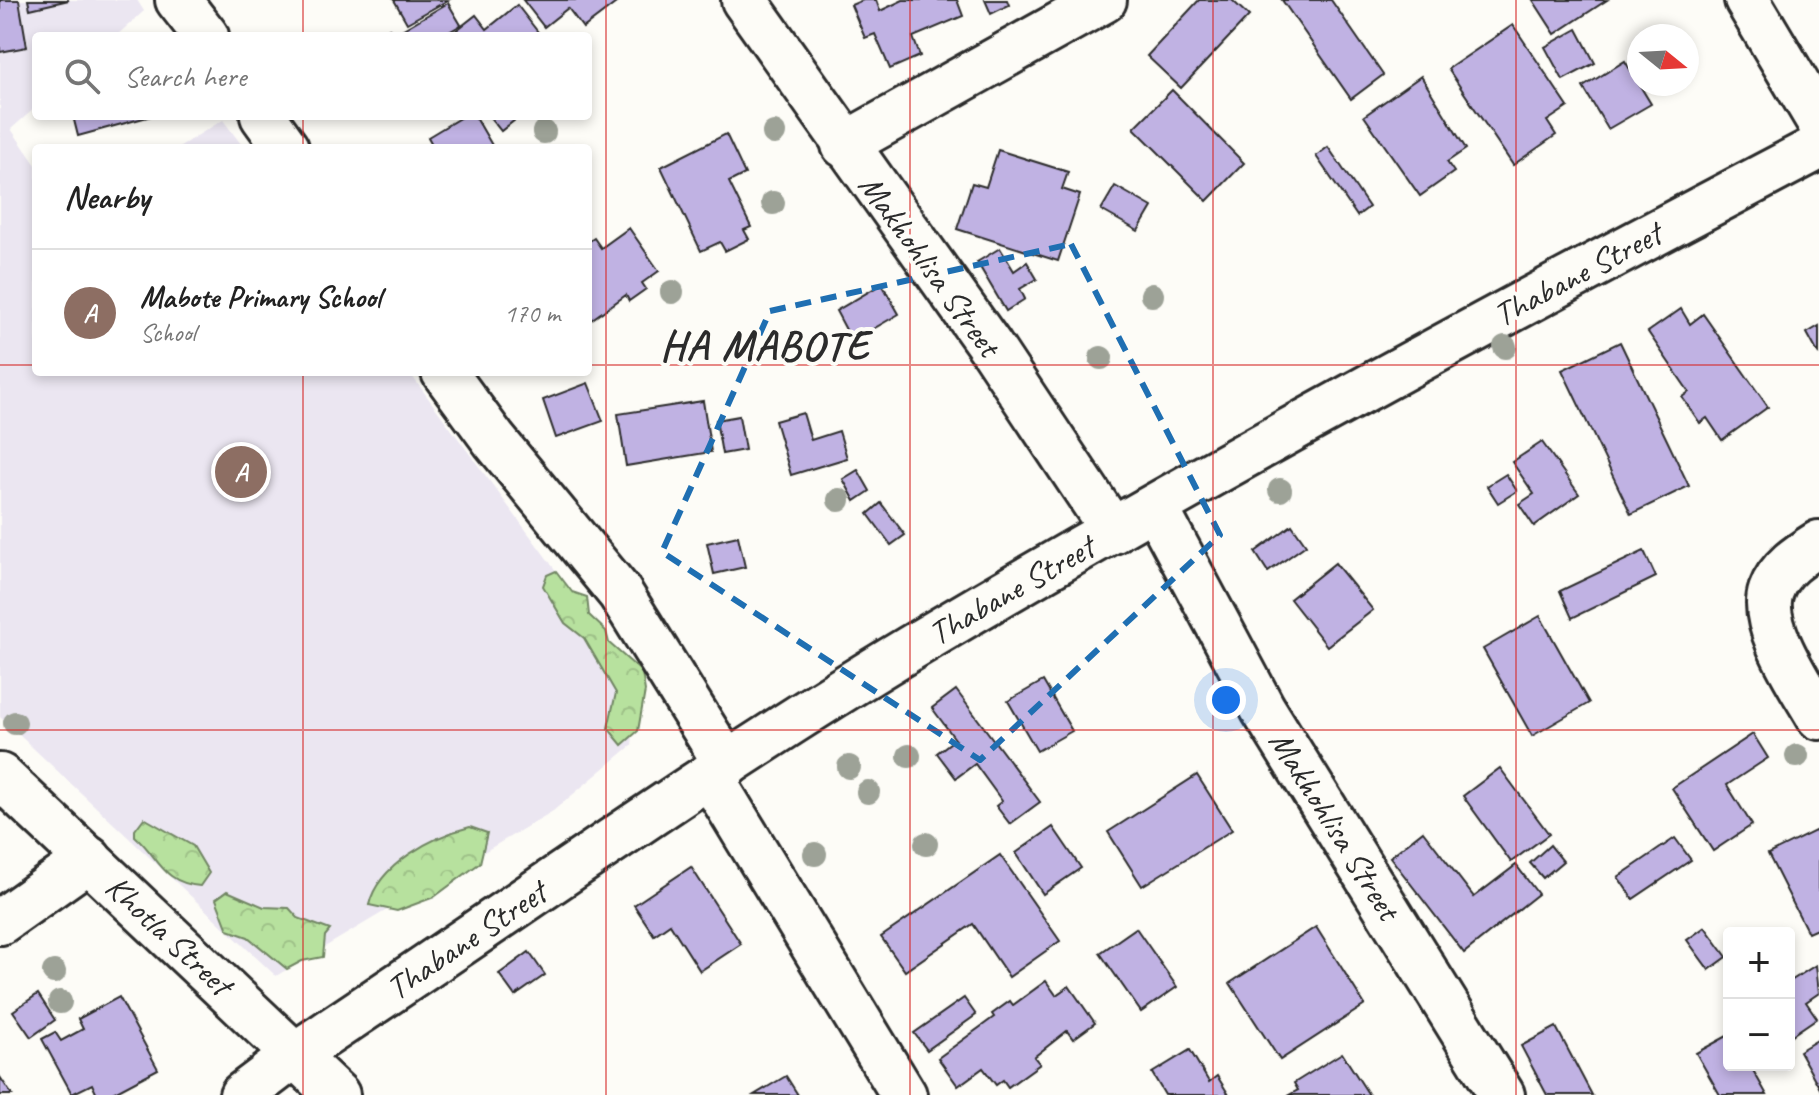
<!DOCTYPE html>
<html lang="en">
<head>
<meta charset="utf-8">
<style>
	:root { --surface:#fff; --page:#f6f6f6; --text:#222; --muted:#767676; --line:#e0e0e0; --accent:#1a73e8 }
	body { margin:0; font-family:Caveat,sans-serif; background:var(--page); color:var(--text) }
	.controls { position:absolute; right:24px; bottom:24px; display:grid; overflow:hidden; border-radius:8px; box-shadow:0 4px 12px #0003 }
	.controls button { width:72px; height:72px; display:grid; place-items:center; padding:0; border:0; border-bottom:2px solid var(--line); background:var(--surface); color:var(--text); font:40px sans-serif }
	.compass { position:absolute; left:1627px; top:24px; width:72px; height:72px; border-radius:50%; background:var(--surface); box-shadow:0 4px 12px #0003; rotate:108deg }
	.you { position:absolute; left:1226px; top:700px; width:28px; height:28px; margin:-20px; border:6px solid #fff; border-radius:50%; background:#1a73e8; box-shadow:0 0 0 12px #1a73e833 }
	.badge { display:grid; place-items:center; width:52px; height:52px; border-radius:50%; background:var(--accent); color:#fff; font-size:26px; font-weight:700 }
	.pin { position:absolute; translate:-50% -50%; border:4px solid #fff; box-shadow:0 2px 8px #0006 }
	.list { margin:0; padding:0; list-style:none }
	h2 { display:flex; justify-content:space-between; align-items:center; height:104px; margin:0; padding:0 32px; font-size:34px }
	h2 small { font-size:26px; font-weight:400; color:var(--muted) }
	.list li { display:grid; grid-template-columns:52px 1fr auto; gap:24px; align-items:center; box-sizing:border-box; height:128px; padding:0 32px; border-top:2px solid var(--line) }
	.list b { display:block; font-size:30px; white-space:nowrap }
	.list p { margin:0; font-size:26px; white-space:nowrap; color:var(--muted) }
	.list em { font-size:26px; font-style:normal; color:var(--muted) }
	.icon { flex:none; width:44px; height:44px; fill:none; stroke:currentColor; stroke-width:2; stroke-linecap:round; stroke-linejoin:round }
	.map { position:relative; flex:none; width:1819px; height:1095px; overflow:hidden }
	.search { position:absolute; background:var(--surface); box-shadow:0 4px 12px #0003; left:32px; top:32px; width:560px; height:88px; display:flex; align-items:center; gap:20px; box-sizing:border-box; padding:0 28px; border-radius:8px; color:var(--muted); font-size:30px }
	.panel { position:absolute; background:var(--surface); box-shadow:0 4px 12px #0003; left:32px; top:144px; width:560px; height:232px; border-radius:8px }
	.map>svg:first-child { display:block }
</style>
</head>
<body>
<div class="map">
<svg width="1819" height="1095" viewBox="0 0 1819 1095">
	<defs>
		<pattern id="forest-crowns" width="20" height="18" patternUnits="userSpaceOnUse" patternTransform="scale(2)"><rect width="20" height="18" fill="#b7e19e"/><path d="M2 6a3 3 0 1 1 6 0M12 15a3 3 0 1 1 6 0" fill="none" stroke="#9ec188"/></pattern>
	</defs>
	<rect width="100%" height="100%" fill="#fdfcf7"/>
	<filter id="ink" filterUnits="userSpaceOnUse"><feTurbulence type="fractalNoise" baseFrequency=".0125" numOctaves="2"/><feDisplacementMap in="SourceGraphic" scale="16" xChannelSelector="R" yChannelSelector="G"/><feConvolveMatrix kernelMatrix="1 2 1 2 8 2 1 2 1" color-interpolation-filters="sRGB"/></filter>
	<g filter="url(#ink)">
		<g fill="#ebe6f1">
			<polygon points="0,0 137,0 144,11 116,36 36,36 36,107 11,129 36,165 36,372 409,372 639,683 632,745 553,811 276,976 0,717"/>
			<polygon points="223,120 244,148 177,148"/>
		</g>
		<g fill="url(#forest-crowns)" stroke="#718664" stroke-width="2">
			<polygon points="556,571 572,592 587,597 589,615 606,631 609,643 642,672 645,691 638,731 622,745 608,728 616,693 584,638 565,623 543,586 547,575"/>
			<path d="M 144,818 L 193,846 L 209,873 L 200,886 C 161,882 160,858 135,836 L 135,830 Z"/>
			<path d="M 470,827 L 487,833 L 480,863 L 434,897 L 397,911 L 369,905 C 378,865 433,836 470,827 Z"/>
			<polygon points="227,891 264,907 289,908 298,918 330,930 325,936 323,957 302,961 287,969 248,937 228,930 216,899"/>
		</g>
		<g fill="#c0b2e3" stroke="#2b2b2b" stroke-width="2">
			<polygon points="0,0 19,0 27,47 0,52"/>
			<polygon points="28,0 69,0 30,9"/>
			<polygon points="394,0 448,0 407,23"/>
			<polygon points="523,0 620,0 583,28 568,8 544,27"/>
			<polygon points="863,0 876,0 880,11 903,0 957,0 963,16 913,37 920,56 890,69 875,34 865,38 851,5"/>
			<polygon points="985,0 1007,0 1009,5 991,14"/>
			<polygon points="1199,0 1232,0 1249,16 1181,88 1147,56"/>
			<polygon points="1282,0 1331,0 1383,75 1351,99"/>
			<polygon points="1533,0 1607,0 1555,34"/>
			<polygon points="448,3 461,25 442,36 375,36 389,28 393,35"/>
			<polygon points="517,5 541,36 449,36 476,15 487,29"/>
			<polygon points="1513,25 1568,107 1547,121 1556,135 1513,165 1448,69"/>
			<polygon points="1577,29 1595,63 1563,80 1545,47"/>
			<polygon points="1625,61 1651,104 1608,129 1583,87"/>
			<polygon points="1421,76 1466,149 1447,162 1454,172 1420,196 1364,116"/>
			<polygon points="1172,90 1244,163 1207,201 1134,128"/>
			<polygon points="73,116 151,116 78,136"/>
			<polygon points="463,116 475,116 493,147 434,148 428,137"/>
			<polygon points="489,116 520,116 501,131"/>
			<polygon points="726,134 745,174 729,182 751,227 744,230 749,239 725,251 720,242 701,251 661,167"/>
			<polygon points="1328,147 1369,207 1357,216 1316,156"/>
			<polygon points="998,150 1068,172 1062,189 1080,195 1058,261 957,229 972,183 986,187"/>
			<polygon points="1115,186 1152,207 1138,231 1101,210"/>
			<polygon points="629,228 659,271 642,283 646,289 629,301 626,295 588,322 588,242 594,238 601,248"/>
			<polygon points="1000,248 1014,271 1027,262 1037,279 1020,289 1025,299 1006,311 977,262"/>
			<polygon points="882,284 899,314 852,341 836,311"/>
			<polygon points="1681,309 1690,324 1703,314 1768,407 1722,440 1707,418 1700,423 1682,397 1689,392 1648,332"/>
			<polygon points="1819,326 1819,355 1807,333"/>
			<polygon points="1620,342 1689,486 1631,514 1562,370"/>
			<polygon points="588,383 603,421 556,438 543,400"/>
			<polygon points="703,401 711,452 626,466 618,414"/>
			<polygon points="803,413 811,440 839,431 847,458 791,475 775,421"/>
			<polygon points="739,416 745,450 722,454 716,420"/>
			<polygon points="1542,442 1579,494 1534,526 1519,504 1534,494 1512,462"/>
			<polygon points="858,470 870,491 855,501 843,479"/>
			<polygon points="1506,474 1517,491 1498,503 1487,486"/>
			<polygon points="881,503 905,535 891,545 868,514"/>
			<polygon points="1292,525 1306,545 1268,572 1255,552"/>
			<polygon points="738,536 745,567 714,574 707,543"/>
			<polygon points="1644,551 1656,577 1572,618 1560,591"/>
			<polygon points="1335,563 1373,610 1327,646 1290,599"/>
			<polygon points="1540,616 1589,703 1532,736 1483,649"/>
			<polygon points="1043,681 1072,731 1037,751 1008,701"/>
			<polygon points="956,690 1040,802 1010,824 996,806 1002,801 975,764 956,778 937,753 955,739 932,708"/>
			<polygon points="1753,734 1768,758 1727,785 1752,825 1713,851 1672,788"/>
			<polygon points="1500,768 1549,834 1511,862 1463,796"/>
			<polygon points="1197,775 1232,830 1142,886 1108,832"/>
			<polygon points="1053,827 1081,868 1043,894 1016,853"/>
			<polygon points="1819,829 1819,928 1808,933 1768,854"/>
			<polygon points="1423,831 1474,897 1516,865 1538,894 1464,953 1390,857"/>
			<polygon points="1675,838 1691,860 1633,899 1618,877"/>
			<polygon points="1550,845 1563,861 1543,878 1530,863"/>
			<polygon points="1000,855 1060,941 1009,977 973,924 905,971 881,937"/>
			<polygon points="691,867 741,944 700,971 670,924 654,935 634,905"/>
			<polygon points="1316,927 1365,1005 1280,1060 1230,983"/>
			<polygon points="1705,927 1727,957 1709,970 1687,940"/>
			<polygon points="1136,928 1177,987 1141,1012 1100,953"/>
			<polygon points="529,952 545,975 515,996 499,974"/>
			<polygon points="1816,965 1819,993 1806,1002 1817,1018 1789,1037 1789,982"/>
			<polygon points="1046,981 1056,995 1069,986 1095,1023 1073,1039 1067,1031 1034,1057 1040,1064 1008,1087 1003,1080 996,1085 983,1068 958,1086 938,1058 994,1017 992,1014 1010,1001 1013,1005"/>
			<polygon points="38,994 55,1020 31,1037 13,1011"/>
			<polygon points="119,997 158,1069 109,1095 97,1095 92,1084 72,1094 42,1039 55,1032 61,1041 83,1029 78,1019"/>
			<polygon points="964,998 976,1015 927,1050 914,1033"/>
			<polygon points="1556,1027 1592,1095 1547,1095 1521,1046"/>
			<polygon points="1729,1035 1729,1065 1750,1065 1767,1095 1720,1095 1696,1053"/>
			<polygon points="1819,1039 1819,1087 1799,1051"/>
			<polygon points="1190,1050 1209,1082 1217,1076 1229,1095 1165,1095 1152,1073"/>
			<polygon points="1342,1053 1369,1095 1289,1095 1298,1090 1294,1083"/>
			<polygon points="786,1076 798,1095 754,1095"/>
			<polygon points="0,1077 12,1095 0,1095"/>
		</g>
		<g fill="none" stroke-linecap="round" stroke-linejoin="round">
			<g stroke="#2b2b2b" stroke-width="50">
				<g id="minor">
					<polyline points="178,0 206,36"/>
					<polyline points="744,0 990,346 1113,531"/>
					<polyline points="1747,0 1819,121"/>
					<polyline points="263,116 286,148"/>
					<polyline points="844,145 1104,0"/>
					<polyline points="444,372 494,440 620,593 727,765"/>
					<polyline points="1155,507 1263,709 1502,1095"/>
					<path d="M 1819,543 C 1800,555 1779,568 1771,591 C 1759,626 1802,687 1819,717"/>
					<polyline points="0,776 337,1095"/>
					<polyline points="710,776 904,1095"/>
					<polyline points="0,922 89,859"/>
					<path d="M 242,1095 L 296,1054 C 507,915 712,766 929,637 C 1220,464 1519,304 1819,147"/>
				</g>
			</g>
			<use href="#minor" stroke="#fdfcf7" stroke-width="44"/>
		</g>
		<g fill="#9da297">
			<circle cx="544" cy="132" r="12"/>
			<circle cx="774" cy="133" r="12"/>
			<circle cx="773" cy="203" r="12"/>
			<circle cx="672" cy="292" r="12"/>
			<circle cx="1152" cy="295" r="12"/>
			<circle cx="1505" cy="347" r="12"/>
			<circle cx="1101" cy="358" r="12"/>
			<circle cx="1280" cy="490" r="12"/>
			<circle cx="839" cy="500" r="12"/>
			<circle cx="15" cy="723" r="12"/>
			<circle cx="909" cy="756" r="12"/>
			<circle cx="1797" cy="756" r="12"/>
			<circle cx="849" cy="767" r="12"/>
			<circle cx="868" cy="792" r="12"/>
			<circle cx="926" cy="844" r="12"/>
			<circle cx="815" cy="854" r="12"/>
			<circle cx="54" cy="972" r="12"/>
			<circle cx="60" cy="1002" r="12"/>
		</g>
	</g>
	<path fill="none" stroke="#1f6fb2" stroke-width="6" stroke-dasharray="16 10" stroke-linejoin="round" d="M 1071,244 L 1220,535 L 980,760 L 662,552 L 770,311 Z"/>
	<path fill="none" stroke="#d62828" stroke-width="2" stroke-opacity="0.55" d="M 303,0 L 303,36M 606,0 L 606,1095M 910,0 L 910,1095M 1213,0 L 1213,1095M 1516,0 L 1516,1095M 303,116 L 303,148M 0,365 L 36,365M 588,365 L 1819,365M 303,372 L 303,1095M 0,730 L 1819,730"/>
	<g text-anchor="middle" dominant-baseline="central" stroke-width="8" stroke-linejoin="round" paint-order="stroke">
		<g font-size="34" fill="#2b2b2b" stroke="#fdfcf7">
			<text transform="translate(930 265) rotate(54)">Makhohlisa Street</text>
			<text transform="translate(1577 274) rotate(-28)">Thabane Street</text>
			<text transform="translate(1011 590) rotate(-30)">Thabane Street</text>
			<text transform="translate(1335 825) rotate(58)">Makhohlisa Street</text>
			<text transform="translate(169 935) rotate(43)">Khotla Street</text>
			<text transform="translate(466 940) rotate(-34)">Thabane Street</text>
		</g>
		<g font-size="42" font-weight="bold" letter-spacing="2" fill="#2b2b2b" stroke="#fdfcf7">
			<text x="765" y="345">HA MABOTE</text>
		</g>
	</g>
</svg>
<div class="controls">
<button>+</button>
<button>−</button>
</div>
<svg class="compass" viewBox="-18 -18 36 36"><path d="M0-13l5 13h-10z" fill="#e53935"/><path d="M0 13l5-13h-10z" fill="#767676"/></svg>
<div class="you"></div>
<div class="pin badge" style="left:241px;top:472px;background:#8d6e63">A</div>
<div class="search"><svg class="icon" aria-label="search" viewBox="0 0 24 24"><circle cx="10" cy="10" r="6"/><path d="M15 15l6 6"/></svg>Search here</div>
<section class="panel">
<h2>Nearby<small></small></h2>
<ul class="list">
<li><span class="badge" style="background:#8d6e63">A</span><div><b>Mabote Primary School</b><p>School</p></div><em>170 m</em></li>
</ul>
</section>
</div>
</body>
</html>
